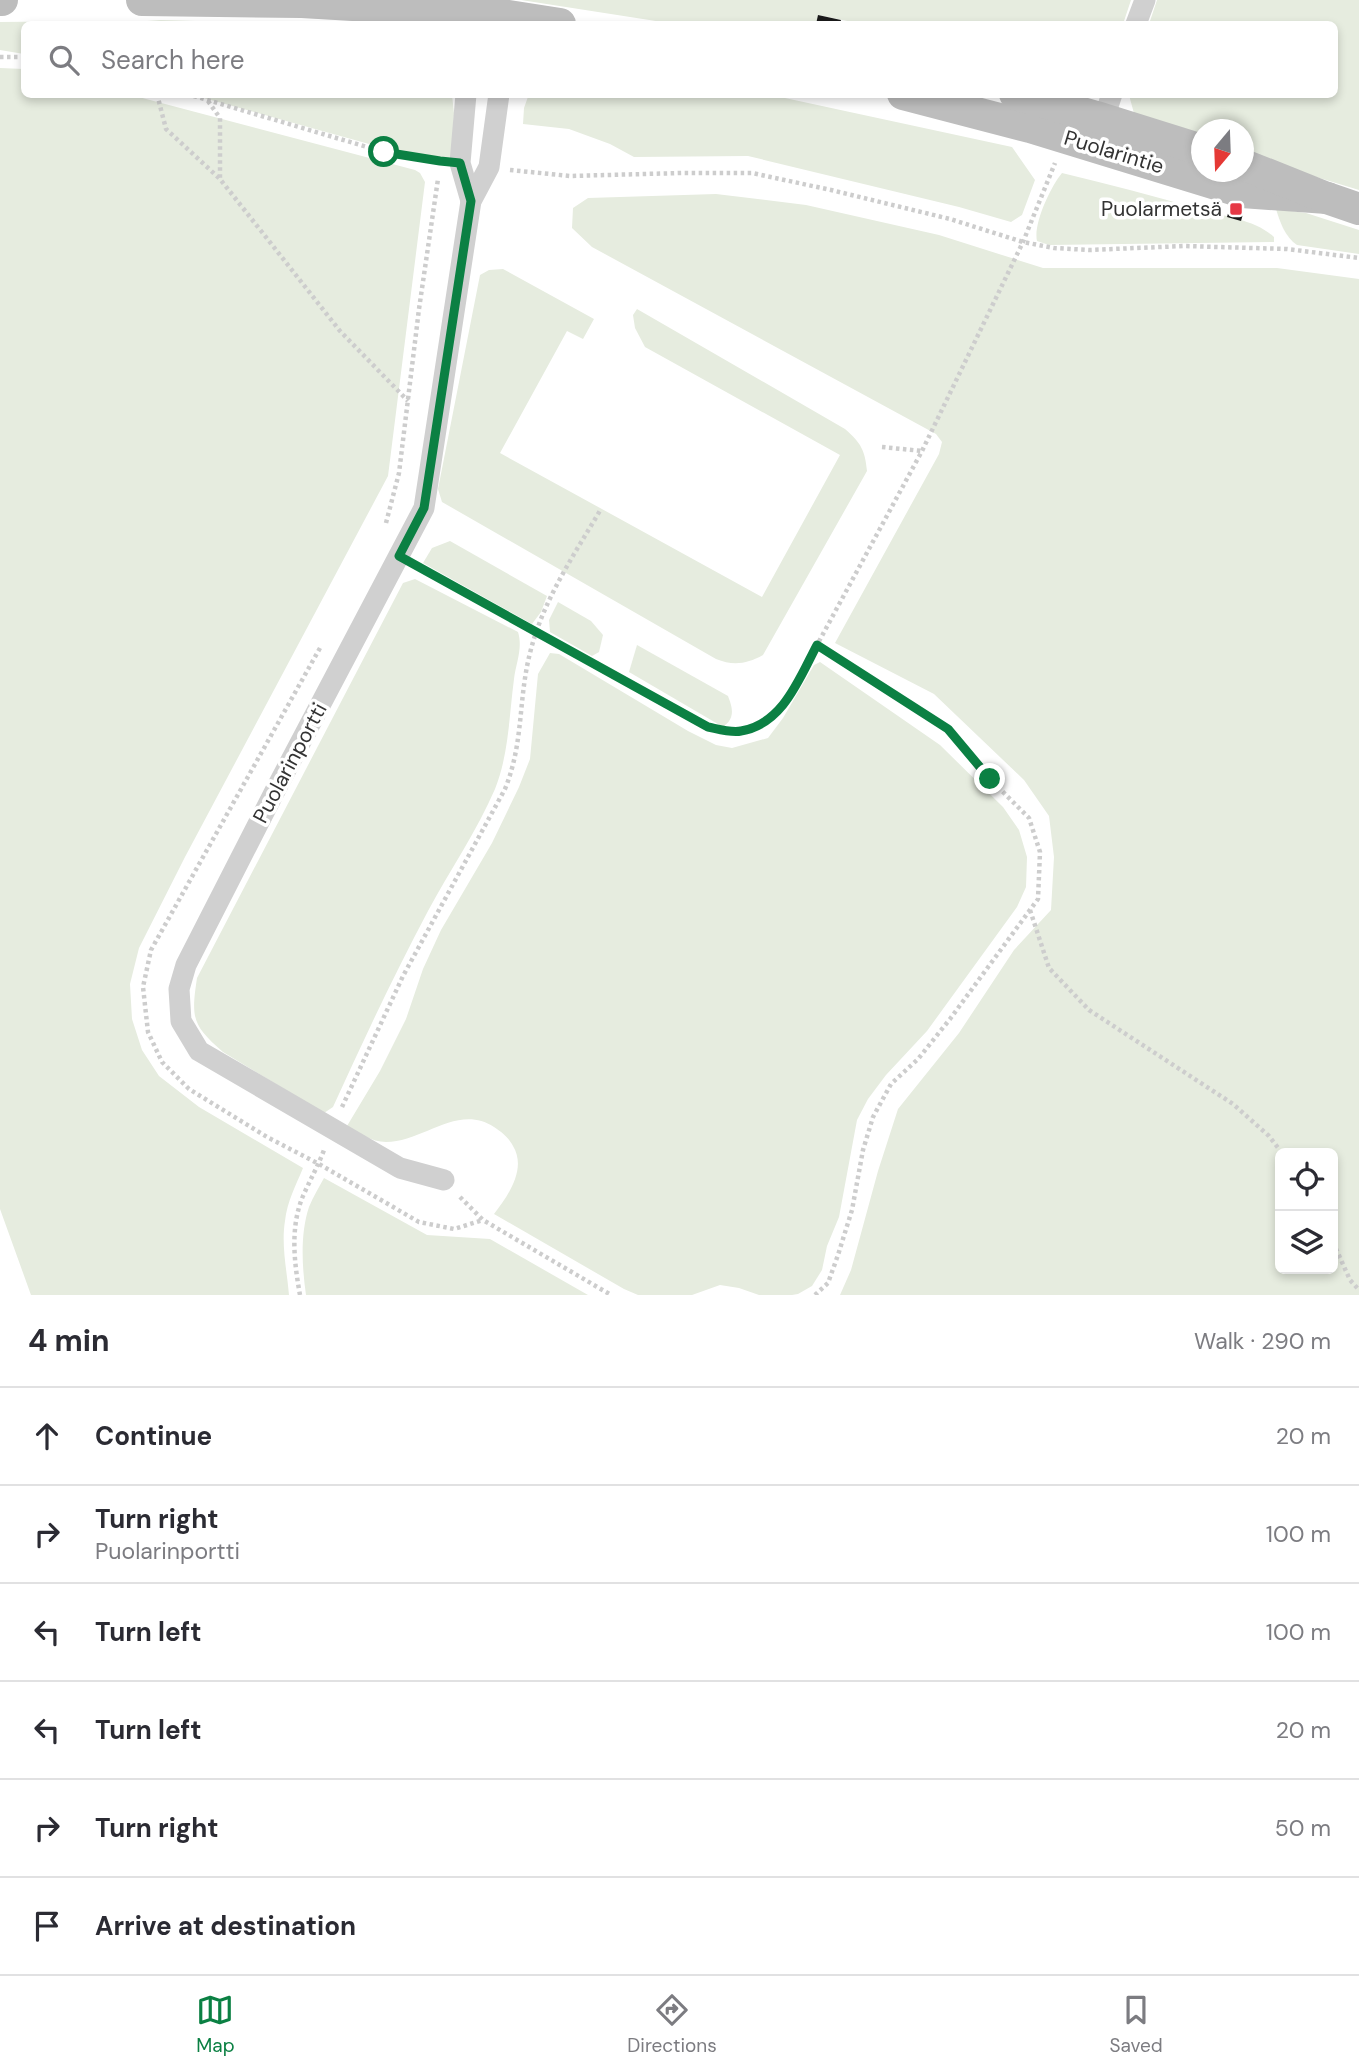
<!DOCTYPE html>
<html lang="en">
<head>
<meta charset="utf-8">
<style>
	:root { --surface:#fff; --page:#f2f2f3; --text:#2b2b33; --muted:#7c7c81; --line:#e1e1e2; --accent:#0b8043 }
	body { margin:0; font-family:"DM Sans",sans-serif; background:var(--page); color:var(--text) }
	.controls { position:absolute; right:21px; bottom:21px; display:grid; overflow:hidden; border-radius:10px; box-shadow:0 4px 10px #0003 }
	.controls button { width:63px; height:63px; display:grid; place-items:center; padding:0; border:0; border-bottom:2px solid var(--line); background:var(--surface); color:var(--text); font:35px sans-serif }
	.compass { position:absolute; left:1191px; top:119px; width:63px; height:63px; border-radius:50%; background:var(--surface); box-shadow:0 4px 10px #0003; rotate:199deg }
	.stop { position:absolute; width:21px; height:21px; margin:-16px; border:5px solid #0b8043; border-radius:50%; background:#fff }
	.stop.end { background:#0b8043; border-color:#fff; box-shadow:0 2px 7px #0008 }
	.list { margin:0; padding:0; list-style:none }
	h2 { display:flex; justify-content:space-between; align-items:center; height:91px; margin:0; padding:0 28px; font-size:30px }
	h2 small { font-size:23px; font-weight:400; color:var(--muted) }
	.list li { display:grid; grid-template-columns:46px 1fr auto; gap:21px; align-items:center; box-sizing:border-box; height:98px; padding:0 28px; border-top:2px solid var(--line) }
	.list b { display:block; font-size:26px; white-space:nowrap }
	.list p { margin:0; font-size:23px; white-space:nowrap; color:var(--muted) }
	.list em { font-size:23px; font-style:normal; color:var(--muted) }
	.icon { flex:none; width:38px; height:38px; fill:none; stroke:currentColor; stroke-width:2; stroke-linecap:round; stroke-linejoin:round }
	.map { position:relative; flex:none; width:1359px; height:1295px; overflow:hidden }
	.search { position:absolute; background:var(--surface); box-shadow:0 4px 10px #0003; left:21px; right:21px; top:21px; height:77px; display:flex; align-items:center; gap:18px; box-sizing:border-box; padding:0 24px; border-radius:10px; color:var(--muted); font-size:26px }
	.sheet { height:679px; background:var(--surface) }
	nav { display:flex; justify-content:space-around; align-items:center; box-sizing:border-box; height:98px; border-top:2px solid var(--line); background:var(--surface); font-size:19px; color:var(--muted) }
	nav a { display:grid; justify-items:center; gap:4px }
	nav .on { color:var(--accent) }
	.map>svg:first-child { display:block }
</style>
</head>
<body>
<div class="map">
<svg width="1359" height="1295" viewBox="0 0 1359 1295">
	<rect width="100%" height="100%" fill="#fff"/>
	<g fill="#e6ecdf" fill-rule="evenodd">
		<polygon points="521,0 1131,0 1123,24 862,24 818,15 816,24 675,24"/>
		<polygon points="1157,0 1359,0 1359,190 1244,155 1244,130 1202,130 1201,141 1135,117 1129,95 1334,94 1334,24 1149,24"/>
		<polygon points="161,20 300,24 119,24 119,23"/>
		<polygon points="99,21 99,24 24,24 24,54 0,50 0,22"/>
		<path d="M 0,68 L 24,69 L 24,94 L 131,95 L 415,170 L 420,173 L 425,182 L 388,476 L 185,857 L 139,948 L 130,984 L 132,1019 L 142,1050 L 159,1076 L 199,1107 L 303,1168 C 296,1185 287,1202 285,1221 C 281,1245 287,1271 289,1295 L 31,1295 L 0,1209 Z"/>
		<polygon points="529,94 771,95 1012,147 1035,180 1022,215 1011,222 959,207 748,156 634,157 610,144 569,129 523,124 524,108"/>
		<polygon points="193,95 452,95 454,113 452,156 446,160 387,149"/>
		<path d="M 1062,173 C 1108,184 1154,196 1199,209 C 1223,216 1256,220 1274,237 L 1274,242 L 1049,245 L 1037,241 C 1033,224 1051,186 1062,173 Z"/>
		<path d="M 716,194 L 806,205 L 939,235 L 1043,268 L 1277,268 L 1359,279 L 1359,1295 L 840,1295 L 851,1270 L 878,1171 L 898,1109 L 959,1033 L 1014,950 L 1051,910 L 1054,857 L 1049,816 L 1024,780 L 934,694 L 835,643 L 939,454 L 942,442 L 936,434 L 592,247 L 572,228 L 573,208 L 588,198 ZM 1280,1153 L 1333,1153 L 1333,1269 L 1280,1269 Z"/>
		<path d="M 1276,209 L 1306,213 L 1359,230 L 1359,254 L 1297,245 C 1285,237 1280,222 1276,209 Z"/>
		<path d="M 503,269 L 594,319 L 583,339 L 567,331 L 500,453 L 762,597 L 840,455 L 645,347 L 635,328 L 633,315 L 637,309 L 845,429 C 861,443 865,450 867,471 L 763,655 C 747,664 733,666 716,659 L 442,502 L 438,489 L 480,275 L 489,270 Z"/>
		<polygon points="450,541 547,596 541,612 532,624 423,563 432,548"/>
		<path d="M 415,579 L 518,632 C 523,648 516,663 514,679 C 509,716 509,754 495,789 C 477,831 450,870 428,911 C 394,975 363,1041 333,1107 L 324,1113 L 223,1052 C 192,1025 191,1018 197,978 L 403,583 Z"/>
		<polygon points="558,602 591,621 603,635 599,652 592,656 550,632 549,620"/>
		<path d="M 637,645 L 728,696 C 733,709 735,718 723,727 L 629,672 Z"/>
		<path d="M 550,653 L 559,654 L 688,731 L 716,745 L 732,748 L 768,738 L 783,718 L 814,665 L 820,662 L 940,745 L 1003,807 L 1019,830 L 1027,857 L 1026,887 L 1017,907 L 927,1031 L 886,1075 L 868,1099 L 857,1120 L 839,1217 L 827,1246 L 822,1270 L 812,1286 L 798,1294 L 792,1295 L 759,1295 L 739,1288 L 720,1285 L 692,1295 L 638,1295 L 624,1289 L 494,1214 C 508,1196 527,1169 513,1146 C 508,1137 503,1133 494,1127 C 458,1103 423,1142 386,1142 C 371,1142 360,1133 347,1126 L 380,1071 L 406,1019 L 423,969 L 441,930 L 492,843 L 519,787 L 530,759 L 538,674 Z"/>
		<path d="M 324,1178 L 427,1235 L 490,1239 L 588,1295 L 306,1295 C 302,1267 300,1234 309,1207 C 313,1197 319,1187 324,1178 Z"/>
	</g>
	<g fill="#1a1a1a">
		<polygon points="818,15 841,20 840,24 816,24"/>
		<polygon points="1229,210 1243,214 1241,221 1227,217"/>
	</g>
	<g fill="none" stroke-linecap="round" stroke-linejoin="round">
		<g stroke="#cdcdcd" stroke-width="4.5" stroke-dasharray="3.5 3.5" stroke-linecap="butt">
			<polyline points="112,22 112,24"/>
			<polyline points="0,57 24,57"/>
			<polyline points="157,94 166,129 220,179 340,331 408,401"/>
			<polyline points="187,94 384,152 436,161"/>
			<polyline points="208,101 220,118 220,179"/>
			<polyline points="510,170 570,176 682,173 752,173 831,190 950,219 1023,242 1054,248 1089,250 1184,246 1287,249 1359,258"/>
			<polyline points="882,447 922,451"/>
			<polyline points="386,523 399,473 419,309 438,179"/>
			<polyline points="417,566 708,727 738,732 762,724 784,706 922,451 1023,242 1055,163"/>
			<polyline points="320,648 151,950 143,987 148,1032 162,1062 189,1089 267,1137 319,1164 419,1222 454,1229 483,1220"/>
			<polyline points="1030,910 1049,968 1089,1010 1233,1104 1269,1136 1282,1153"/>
			<path d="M 342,1107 L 403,976 L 505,789 C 524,742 518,700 530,653 C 543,600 574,555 601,509"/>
			<polyline points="460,1197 483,1220 611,1295"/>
			<polyline points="1333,1242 1350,1280 1359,1290"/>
			<path d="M 300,1295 C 294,1262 290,1227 303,1196 C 310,1180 318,1166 324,1150"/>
			<polyline points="815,1295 828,1283 838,1255 852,1210 863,1150 873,1117 891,1084 918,1059 950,1019 1038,899 1040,852 1029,818 990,779 948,729 817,645"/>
		</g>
		<g stroke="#d0d0d0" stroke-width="21">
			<polyline points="1136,24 1145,0"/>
			<polyline points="466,94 460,163 471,201"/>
			<polyline points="1100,130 1112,94"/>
			<polyline points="444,1180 400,1168 199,1051 181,1021 179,989 186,965 278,785 424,508 471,201 489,167 499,94"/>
		</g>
		<g stroke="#bdbdbd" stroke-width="32">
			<polyline points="0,0 2,0"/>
			<polyline points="142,0 302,2 489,13 560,24"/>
			<polyline points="903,94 1030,127 1242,192 1327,198"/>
			<polyline points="1015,94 1103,119 1202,150"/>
			<polyline points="1244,165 1327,198 1359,209"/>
		</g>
	</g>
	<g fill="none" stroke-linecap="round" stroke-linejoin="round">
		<path stroke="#0b8043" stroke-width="9" d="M 384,152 L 440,161 L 460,163 L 471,201 L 424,508 L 399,556 L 708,727 C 718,729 731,733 741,731 C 783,724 799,679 817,645 L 948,729 L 990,779"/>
	</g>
	<rect fill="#e63946" stroke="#fff" stroke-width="2.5" x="1229" y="202" width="14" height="14" rx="3.5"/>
	<g text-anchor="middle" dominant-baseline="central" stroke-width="7" stroke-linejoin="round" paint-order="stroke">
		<g font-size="21" fill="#333" stroke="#fff">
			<text transform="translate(1114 152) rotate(17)">Puolarintie</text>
			<text transform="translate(290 763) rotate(-62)">Puolarinportti</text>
		</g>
		<g font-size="21" fill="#333" stroke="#fff" text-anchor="end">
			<text x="1222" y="209">Puolarmetsä</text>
		</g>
	</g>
</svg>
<div class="controls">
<button><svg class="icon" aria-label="locate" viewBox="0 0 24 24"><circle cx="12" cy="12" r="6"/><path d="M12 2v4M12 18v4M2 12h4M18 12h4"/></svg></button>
<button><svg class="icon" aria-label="layers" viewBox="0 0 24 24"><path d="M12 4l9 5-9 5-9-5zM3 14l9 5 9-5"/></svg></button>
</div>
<svg class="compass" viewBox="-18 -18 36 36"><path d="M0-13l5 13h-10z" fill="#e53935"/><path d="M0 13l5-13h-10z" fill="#7c7c81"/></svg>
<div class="stop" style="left:384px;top:152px"></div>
<div class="stop end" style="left:990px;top:779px"></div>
<div class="search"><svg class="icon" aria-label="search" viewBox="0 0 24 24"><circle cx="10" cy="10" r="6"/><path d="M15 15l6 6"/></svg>Search here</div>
</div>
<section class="sheet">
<h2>4 min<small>Walk · 290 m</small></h2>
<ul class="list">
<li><svg class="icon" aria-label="ahead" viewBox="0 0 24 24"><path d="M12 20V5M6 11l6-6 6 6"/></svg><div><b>Continue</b></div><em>20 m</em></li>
<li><svg class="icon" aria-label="right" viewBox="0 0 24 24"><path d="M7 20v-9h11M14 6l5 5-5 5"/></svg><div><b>Turn right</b><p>Puolarinportti</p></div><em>100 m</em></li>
<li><svg class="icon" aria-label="left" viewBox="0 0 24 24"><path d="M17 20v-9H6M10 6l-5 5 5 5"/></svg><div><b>Turn left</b></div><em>100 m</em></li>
<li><svg class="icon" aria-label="left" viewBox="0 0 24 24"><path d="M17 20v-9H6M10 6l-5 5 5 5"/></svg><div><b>Turn left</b></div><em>20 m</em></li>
<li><svg class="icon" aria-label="right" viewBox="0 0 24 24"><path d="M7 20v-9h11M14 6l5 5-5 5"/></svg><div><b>Turn right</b></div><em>50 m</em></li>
<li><svg class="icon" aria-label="arrive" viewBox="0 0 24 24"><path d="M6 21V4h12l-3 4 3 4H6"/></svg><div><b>Arrive at destination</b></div></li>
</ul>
</section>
<nav>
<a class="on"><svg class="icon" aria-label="map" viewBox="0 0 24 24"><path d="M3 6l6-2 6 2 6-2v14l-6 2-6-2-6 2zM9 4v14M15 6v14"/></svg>Map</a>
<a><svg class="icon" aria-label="directions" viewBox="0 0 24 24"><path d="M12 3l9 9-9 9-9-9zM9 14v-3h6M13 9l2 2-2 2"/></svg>Directions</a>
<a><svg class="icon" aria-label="saved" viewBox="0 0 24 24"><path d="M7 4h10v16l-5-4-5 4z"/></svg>Saved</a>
</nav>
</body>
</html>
